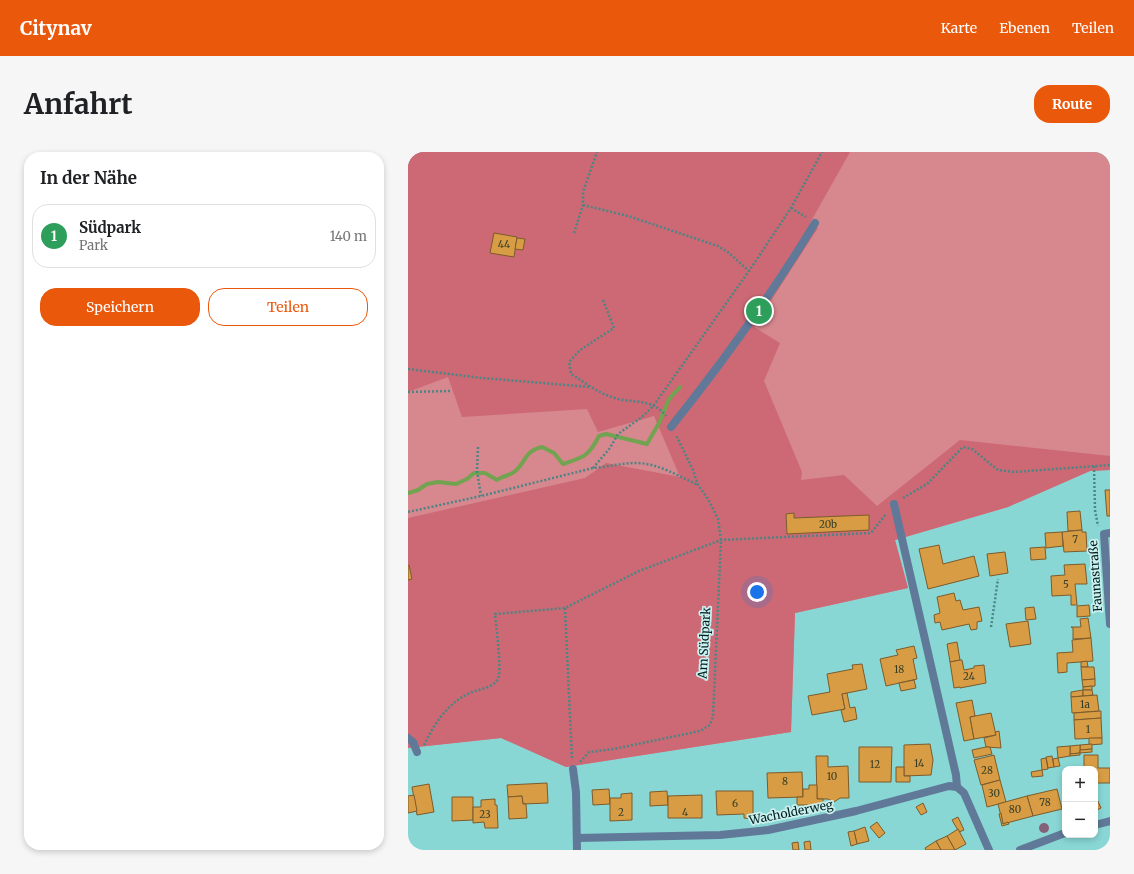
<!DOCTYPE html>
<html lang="de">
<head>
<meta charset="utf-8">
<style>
	:root { --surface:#fff; --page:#f6f6f6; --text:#202124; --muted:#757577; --line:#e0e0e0; --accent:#ea580c }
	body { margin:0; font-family:Merriweather,serif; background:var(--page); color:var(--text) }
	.controls { position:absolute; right:12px; bottom:12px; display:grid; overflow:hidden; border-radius:8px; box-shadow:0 2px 6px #0003 }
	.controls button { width:36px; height:36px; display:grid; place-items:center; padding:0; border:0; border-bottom:1px solid var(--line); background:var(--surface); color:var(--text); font:20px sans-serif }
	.you { position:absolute; left:349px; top:440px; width:14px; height:14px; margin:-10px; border:3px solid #fff; border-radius:50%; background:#1a73e8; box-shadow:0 0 0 6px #1a73e833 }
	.badge { display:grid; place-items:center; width:26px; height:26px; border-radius:50%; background:var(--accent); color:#fff; font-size:13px; font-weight:700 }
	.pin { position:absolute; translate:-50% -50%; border:2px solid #fff; box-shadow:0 1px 4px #0006 }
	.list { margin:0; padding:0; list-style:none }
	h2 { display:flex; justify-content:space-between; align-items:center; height:52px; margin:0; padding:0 16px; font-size:17px }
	h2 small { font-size:13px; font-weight:400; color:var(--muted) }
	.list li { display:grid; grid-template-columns:26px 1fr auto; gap:12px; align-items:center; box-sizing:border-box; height:64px; margin:0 8px 8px; padding:0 8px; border:1px solid var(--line); border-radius:16px }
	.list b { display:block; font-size:15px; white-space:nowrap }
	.list p { margin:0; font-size:13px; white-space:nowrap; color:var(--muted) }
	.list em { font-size:13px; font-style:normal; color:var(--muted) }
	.actions { display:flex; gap:8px; padding:12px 16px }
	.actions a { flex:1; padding:9px 0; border:1px solid var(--accent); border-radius:16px; text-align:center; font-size:14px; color:var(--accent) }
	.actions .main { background:var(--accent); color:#fff }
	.map { position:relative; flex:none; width:702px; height:698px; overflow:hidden; border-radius:16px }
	header { display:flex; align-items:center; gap:24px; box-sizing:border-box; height:56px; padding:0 20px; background:var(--accent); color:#fff }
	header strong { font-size:19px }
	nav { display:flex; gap:22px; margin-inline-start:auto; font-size:14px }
	.intro { display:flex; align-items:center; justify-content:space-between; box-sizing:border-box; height:96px; padding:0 24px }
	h1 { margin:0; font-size:28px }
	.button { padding:10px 18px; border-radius:16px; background:var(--accent); color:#fff; font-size:14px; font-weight:700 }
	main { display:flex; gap:24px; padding:0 24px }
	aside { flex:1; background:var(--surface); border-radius:16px; box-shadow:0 2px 6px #0003 }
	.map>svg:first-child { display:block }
</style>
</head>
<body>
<header>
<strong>Citynav</strong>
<nav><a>Karte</a><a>Ebenen</a><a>Teilen</a></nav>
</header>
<div class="intro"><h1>Anfahrt</h1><a class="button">Route</a></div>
<main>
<aside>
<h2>In der Nähe<small></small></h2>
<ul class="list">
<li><span class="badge" style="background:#2e9e5b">1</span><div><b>Südpark</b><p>Park</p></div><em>140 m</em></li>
</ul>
<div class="actions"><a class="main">Speichern</a><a>Teilen</a></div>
</aside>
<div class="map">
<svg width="702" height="698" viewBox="0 0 702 698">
	<rect width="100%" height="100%" fill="#88d7d5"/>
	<polygon fill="#d7878e" points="0,0 702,0 702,318 682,319 600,355 487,388 500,436 387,461 383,580 158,615 93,586 0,596"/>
	<polygon fill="#cc6974" points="0,0 442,0 402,71 410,76 346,175 372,191 356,229 394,320 393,328 436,323 469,354 552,288 702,304 702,318 682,319 600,355 487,388 500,436 387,461 383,580 158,615 93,586 0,596 0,366 177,326 198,311 272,325 246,264 190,280 179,257 54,265 40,225 0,240"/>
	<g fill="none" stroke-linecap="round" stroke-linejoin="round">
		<path stroke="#72a350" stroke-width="4" d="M 0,341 L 10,338 L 19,332 L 30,330 L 48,332 L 59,327 L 66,321 L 77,321 L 89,328 C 94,324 101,324 106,320 C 118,311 116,299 134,295 L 146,301 L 155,312 C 176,305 180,305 191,284 L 198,282 L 239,292 L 251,271 L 261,247 L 272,235"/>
	</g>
	<g fill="#d89d44" stroke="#7c5b2b">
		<polygon points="86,81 109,85 106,105 82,101"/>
		<polygon points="109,86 117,87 115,98 107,97"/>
		<polygon points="697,338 702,338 702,364 699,364"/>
		<polygon points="672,359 674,378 660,379 659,360"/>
		<polygon points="386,361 386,366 461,363 461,378 379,382 378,362"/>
		<polygon points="674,378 674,380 678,380 679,399 656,400 654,380"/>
		<polygon points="654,380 655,394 638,396 637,381"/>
		<polygon points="531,393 535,412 566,404 571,424 520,437 511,397"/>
		<polygon points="637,395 638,407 623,408 622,396"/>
		<polygon points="597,400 600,421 582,424 579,402"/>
		<polygon points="677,412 679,432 667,432 669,453 663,453 663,443 644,444 643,424 657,423 656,413"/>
		<polygon points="1,413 4,427 0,428 0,414"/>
		<polygon points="546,441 548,449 552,448 555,458 571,455 574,469 569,470 569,477 563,478 561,472 534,478 532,470 527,471 526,463 532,461 529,445"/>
		<polygon points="681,453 682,464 669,465 669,454"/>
		<polygon points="626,455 628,467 618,468 617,456"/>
		<polygon points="680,466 683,486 665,487 665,476 663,475 673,475 672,467"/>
		<polygon points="620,469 623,492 602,495 598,472"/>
		<polygon points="683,486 685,509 659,511 659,520 650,521 649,501 665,500 664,488"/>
		<polygon points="549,490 552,508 542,510 539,492"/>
		<polygon points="506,494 509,506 505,507 509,527 478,534 472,507 490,503 488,498"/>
		<polygon points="552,508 554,508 556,518 566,516 566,514 576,513 578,531 552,536 552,535 546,536 542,510"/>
		<polygon points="679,509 680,515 673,515 673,510"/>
		<polygon points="454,512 459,537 434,542 437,557 404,563 400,544 422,540 419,522 445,517 444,513"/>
		<polygon points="673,515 686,515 687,527 674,528"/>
		<polygon points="687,527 687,534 675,535 674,528"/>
		<polygon points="506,528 508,536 493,539 491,531"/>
		<polygon points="684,534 684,538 675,538 675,535"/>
		<polygon points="675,538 675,544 663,545 663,540"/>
		<polygon points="675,538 684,538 685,543 675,544"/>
		<polygon points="439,541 442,556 447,555 449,567 436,570 433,558 437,557 434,542"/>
		<polygon points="689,543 691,559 664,561 663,545"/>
		<polygon points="564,548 567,564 562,565 566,587 556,589 548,551"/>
		<polygon points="693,559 693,566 666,568 666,561"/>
		<polygon points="583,561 588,583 566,587 562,565"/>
		<polygon points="693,566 694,586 667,587 666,568"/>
		<polygon points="591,579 593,596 578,595 576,586 588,583 587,580"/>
		<polygon points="681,586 694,586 694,592 681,593"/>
		<polygon points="522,592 525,608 523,623 496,624 496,593"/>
		<polygon points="684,592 684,597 672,598 672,593"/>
		<polygon points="672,593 672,601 662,602 662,594"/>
		<polygon points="662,594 662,604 650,606 649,595"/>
		<polygon points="451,595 484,595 483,630 451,630"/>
		<polygon points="578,595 582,595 584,602 566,606 564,598"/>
		<polygon points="684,597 684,600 672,601 672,598"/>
		<polygon points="672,601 672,603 662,604 662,602"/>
		<polygon points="586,603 592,628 573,633 566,608"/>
		<polygon points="676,603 690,603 690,616 702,616 702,631 687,631 687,617 676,617"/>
		<polygon points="408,604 420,604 420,615 440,614 441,646 432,646 426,650 420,647 409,647"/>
		<polygon points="644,604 646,615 640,616 638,605"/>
		<polygon points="638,606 640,617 634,618 633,607"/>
		<polygon points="650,606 652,614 646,615 645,607"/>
		<polygon points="488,615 496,615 496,624 502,624 502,630 488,630"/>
		<polygon points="634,618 635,624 624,625 623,620"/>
		<polygon points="394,620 395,645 360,646 359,621"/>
		<polygon points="592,628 598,650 579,655 574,633"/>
		<polygon points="139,631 140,651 115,652 114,644 100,645 99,633"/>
		<polygon points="21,632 26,660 9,663 4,635"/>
		<polygon points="401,633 409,633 409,647 415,647 415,653 389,653 389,645 395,645 395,637 401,637"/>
		<polygon points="201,637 202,652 185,653 184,638"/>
		<polygon points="649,637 654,657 625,664 619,644"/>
		<polygon points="259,639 260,653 242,654 242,640"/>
		<polygon points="308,639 345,639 345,667 336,666 336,662 309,663"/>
		<polygon points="224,641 224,668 202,669 202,646 213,646 213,642"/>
		<polygon points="6,643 9,659 0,661 0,644"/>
		<polygon points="294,643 294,666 260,666 260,644"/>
		<polygon points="687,643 693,656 687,659"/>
		<polygon points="114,644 115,652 118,652 119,666 101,667 100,645"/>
		<polygon points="619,644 625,664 595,672 590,652"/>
		<polygon points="44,645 65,645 65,668 44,669"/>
		<polygon points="87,647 87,653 89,653 90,676 77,676 76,670 65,671 65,655 73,655 73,648"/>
		<polygon points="515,651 519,660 513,663 508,655"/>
		<polygon points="593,661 595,672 600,670 601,672 594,674 591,662"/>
		<polygon points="550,665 556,678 551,680 544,668"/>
		<polygon points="469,670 477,681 471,686 462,675"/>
		<polygon points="457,675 461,689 449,692 446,679"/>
		<polygon points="550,677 558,692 547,698 539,684"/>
		<polygon points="446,679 449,692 443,694 440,680"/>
		<polygon points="539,684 547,698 533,698 528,689"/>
		<polygon points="402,689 403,698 397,698 396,690"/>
		<polygon points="528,689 533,698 518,698 517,696"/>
		<polygon points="390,690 391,698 385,698 384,691"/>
	</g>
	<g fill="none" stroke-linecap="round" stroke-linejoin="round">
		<g stroke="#4c8584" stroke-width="2.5" stroke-dasharray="2 2" stroke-linecap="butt">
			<polyline points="175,53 220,64 310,94 321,101 341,119"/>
			<polyline points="383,56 398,65"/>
			<polyline points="166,81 175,53 175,40 189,0"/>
			<path d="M 195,148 L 206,176 L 172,198 L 161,210 L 163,222 C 175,229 187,239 201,244 C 221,253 243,244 258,264"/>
			<polyline points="0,217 74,226 182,235"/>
			<polyline points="0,240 42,239"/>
			<polyline points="70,295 69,319 73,344"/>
			<polyline points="686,314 687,358 690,374"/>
			<polyline points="185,316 202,296 210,282 234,265 246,253 341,119 383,56 414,0"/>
			<polyline points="495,346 519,332 555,295 564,297 590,318 606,320 702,313"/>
			<path d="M 0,360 L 73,344 L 185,316 C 199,315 214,311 228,311 C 250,311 270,324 290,333"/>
			<polyline points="157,456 164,608"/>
			<polyline points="583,475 590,427"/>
			<path d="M 16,593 C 26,572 39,552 60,542 C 69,537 84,537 90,527 C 94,519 88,473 87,462 L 157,456 L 231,419 L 313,388 L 463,381 L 478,362"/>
			<polyline points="172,610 181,600 206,597 292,579 302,573 305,564 313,388 310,367 300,347 290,333 285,318 268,283"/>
		</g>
		<g stroke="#607998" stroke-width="8">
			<path d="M 263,275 C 315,210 364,142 407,71"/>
			<polyline points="0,586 5,590 9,600"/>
		</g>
		<g stroke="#607998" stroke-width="8">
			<polyline points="486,352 548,623 549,635 556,641 581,698"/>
			<polyline points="702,381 696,382 702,472"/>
			<polyline points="165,617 168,640 169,698"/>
			<polyline points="169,686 312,683 360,678 448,659 541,634 549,635"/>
		</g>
		<g stroke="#607998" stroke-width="8">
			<polyline points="687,673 702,669"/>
			<polyline points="612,698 657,681"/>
		</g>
	</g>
	<circle fill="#856177" cx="636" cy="676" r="5"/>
	<g text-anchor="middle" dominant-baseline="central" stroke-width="3.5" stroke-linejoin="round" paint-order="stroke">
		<g font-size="10" fill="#363d27">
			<text x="96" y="92">44</text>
			<text x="420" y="372">20b</text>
			<text x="667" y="387">7</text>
			<text x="658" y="432">5</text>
			<text x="491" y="517">18</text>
			<text x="561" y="524">24</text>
			<text x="677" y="552">1a</text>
			<text x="680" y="577">1</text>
			<text x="511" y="611">14</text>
			<text x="467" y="612">12</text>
			<text x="579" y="618">28</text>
			<text x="424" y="624">10</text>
			<text x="377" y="629">8</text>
			<text x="586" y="641">30</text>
			<text x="637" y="650">78</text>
			<text x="327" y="651">6</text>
			<text x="607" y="657">80</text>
			<text x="213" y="660">2</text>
			<text x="277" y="660">4</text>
			<text x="77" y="662">23</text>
		</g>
		<g font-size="12" fill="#001d1d" stroke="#caf0ef">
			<text transform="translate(687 424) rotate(-94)">Faunastraße</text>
			<text transform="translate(296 491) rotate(-87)">Am Südpark</text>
			<text transform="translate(383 660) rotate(-11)">Wacholderweg</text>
		</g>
	</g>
</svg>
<div class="controls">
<button>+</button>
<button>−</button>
</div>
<div class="you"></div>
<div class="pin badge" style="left:351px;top:159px;background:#2e9e5b">1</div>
</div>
</main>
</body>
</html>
